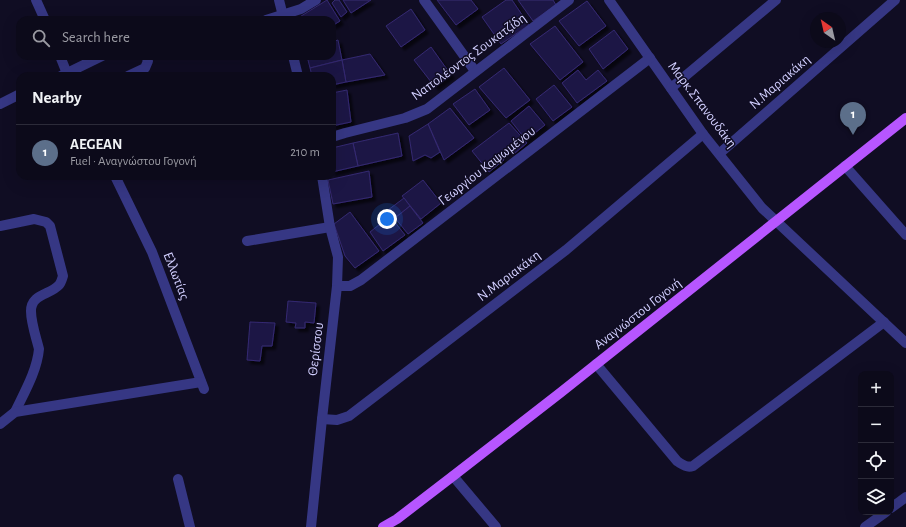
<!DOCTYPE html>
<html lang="en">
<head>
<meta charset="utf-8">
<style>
	:root { --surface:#0c0a1a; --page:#1a1827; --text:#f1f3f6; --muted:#9a9aa2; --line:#2c2b39; --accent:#00effa }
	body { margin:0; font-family:"Alegreya Sans",sans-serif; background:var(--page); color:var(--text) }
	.controls { position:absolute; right:12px; bottom:12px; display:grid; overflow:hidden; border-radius:8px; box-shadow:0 4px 16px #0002 }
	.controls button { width:36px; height:36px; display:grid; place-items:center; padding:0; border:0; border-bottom:1px solid var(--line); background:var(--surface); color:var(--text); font:20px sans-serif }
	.compass { position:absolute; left:810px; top:12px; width:36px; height:36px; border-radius:50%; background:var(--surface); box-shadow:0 4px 16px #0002; rotate:326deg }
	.you { position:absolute; left:387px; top:219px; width:14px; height:14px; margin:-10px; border:3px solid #fff; border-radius:50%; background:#1a73e8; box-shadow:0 0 0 6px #1a73e833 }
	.badge { display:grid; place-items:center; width:26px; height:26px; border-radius:50%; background:var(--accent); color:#fff; font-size:13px; font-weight:700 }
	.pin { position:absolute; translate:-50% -33px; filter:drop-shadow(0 1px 2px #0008) }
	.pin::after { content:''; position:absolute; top:21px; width:14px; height:12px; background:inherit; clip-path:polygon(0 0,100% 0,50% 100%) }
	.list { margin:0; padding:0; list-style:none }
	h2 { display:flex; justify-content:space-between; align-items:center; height:52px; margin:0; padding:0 16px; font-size:17px }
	h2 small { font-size:13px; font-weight:400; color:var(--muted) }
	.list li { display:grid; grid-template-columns:26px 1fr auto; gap:12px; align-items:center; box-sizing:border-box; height:56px; padding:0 16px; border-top:1px solid var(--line) }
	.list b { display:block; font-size:15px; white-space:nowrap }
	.list p { margin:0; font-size:13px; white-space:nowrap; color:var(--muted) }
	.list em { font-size:13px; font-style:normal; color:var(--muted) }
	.icon { flex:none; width:22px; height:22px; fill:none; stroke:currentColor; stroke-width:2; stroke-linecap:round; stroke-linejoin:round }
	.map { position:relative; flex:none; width:906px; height:527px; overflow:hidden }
	.search { position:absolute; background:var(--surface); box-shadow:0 4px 16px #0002; left:16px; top:16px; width:320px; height:44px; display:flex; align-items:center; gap:10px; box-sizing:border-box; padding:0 14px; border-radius:12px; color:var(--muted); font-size:15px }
	.panel { position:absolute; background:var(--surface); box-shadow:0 4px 16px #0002; left:16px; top:72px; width:320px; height:108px; border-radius:12px }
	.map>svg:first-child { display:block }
</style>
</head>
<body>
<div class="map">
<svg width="906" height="527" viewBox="0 0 906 527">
	<defs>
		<filter id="shadow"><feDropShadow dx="3.5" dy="3.5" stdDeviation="1" flood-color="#0009"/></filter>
	</defs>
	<rect width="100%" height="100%" fill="#100d23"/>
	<g fill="#1f1845" stroke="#342972" filter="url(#shadow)">
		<polygon points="327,0 340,21 332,26 332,20 299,20 298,18"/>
		<polygon points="335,0 339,0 347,12 341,17 332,3"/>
		<polygon points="343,0 371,0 351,13"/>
		<polygon points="437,0 471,0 478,9 456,25"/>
		<polygon points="506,0 512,0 529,25 501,44 482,17"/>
		<polygon points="518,0 553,0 556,5 533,21"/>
		<polygon points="587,1 606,26 579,46 559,21"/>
		<polygon points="411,9 425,30 401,47 386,26"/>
		<polygon points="555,26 583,62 560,80 530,44"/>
		<polygon points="614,30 628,49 603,69 589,49"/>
		<polygon points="338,40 342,60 310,68 307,56 332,56 332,42"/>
		<polygon points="431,47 451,75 435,87 414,60"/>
		<polygon points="370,54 385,75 346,82 342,60"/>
		<polygon points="342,60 346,82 332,85 332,76 312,76 310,68"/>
		<polygon points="504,68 530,100 506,118 479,87"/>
		<polygon points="578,70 586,80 598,70 607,81 577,103 562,83"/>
		<polygon points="554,85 572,107 553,121 536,99"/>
		<polygon points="475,89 490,110 469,125 453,104"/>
		<polygon points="347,90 351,122 332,126 332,93"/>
		<polygon points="529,106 545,125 526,140 511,121"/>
		<polygon points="450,108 474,138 444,160 428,124"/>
		<polygon points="509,123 527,143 515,153 511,147 500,155 504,160 489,172 472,151"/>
		<polygon points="428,124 440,152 431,158 425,155 413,161 409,136"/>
		<polygon points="398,133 402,156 358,166 353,143"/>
		<polygon points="353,143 358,166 332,172 332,148"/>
		<polygon points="369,171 372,197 333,204 328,180"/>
		<polygon points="423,180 441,203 421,219 402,196"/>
		<polygon points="404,198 410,206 395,218 388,210"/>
		<polygon points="410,206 423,223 408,234 395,218"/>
		<polygon points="350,212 379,251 355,268 345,256 334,224"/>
		<polygon points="390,216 405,235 383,251 370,232"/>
		<polygon points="288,301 316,303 314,323 305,322 305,328 295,328 296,323 286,322"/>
		<polygon points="250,322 275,323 272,346 262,346 260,361 247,360"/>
	</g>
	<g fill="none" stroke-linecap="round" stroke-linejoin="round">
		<g stroke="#363784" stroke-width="10">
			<polyline points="36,0 45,20"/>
			<polyline points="279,0 284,20"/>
			<polyline points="424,0 475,71"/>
			<polyline points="609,0 703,134 762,208 906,343"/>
			<polyline points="266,20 301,9 316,0"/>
			<polyline points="60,56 68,76"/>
			<polyline points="293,56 298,76"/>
			<polyline points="61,76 102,56"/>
			<polyline points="128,76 145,68 148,61 146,56"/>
			<polyline points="671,88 776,0"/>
			<polyline points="0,104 20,94"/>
			<polyline points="332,137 345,133 405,118 427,109 569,0"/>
			<polyline points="720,153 895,0"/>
			<polyline points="845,166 906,235"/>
			<polyline points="115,176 152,252 204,389"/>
			<path d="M 0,226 L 34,219 L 46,222 L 50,226 L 63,276 C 62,279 61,283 59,285 C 50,295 31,294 31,311 C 31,323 36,337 39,349 C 37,371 24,393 15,412"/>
			<polyline points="247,241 330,227"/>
			<polyline points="337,286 350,286 361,280 650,58"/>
			<path d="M 596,364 L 677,461 C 683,465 687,468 693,466 L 884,322"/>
			<polyline points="322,419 337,420 349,416 566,250 703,134"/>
			<polyline points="0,424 15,412 201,382"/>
			<polyline points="453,476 496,527"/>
			<polyline points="178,479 190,527"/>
			<polyline points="891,508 906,497"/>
			<polyline points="311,527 322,419 337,286 338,257 330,227 322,176"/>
			<polyline points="865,527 886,512"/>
		</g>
		<polyline stroke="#b756ff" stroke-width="10" points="383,527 397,519 453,476 560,393 906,118"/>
	</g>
	<g text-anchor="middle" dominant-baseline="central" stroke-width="3" stroke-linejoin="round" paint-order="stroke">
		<g font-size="14" fill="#d2cfff" stroke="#100d23">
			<text transform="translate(469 57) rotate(-36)">Ναπολέοντος Σουκατζίδη</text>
			<text transform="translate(780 82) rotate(-41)">Ν.Μαριακάκη</text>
			<text transform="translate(702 105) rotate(53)">Μαρκ.Σπανουδάκη</text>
			<text transform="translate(487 166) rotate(-38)">Γεωργίου Καψωμένου</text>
			<text transform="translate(176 276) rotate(69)">Ελλωτίας</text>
			<text transform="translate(509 276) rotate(-37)">Ν.Μαριακάκη</text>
			<text transform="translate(638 314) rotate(-38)">Αναγνώστου Γογονή</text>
			<text transform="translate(316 349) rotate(-83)">Θερίσσου</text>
		</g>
	</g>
</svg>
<div class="controls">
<button>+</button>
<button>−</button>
<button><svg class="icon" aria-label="locate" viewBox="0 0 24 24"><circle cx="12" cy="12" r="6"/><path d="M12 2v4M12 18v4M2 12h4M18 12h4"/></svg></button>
<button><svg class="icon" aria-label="layers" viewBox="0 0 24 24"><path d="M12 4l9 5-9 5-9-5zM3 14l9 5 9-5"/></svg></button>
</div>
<svg class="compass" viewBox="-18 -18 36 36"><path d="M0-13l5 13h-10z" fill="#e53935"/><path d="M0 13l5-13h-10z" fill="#9a9aa2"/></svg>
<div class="you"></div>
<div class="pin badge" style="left:853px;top:135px;background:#5c6f8a">1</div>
<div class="search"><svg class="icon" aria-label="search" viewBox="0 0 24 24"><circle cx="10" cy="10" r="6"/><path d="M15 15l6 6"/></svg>Search here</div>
<section class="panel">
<h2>Nearby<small></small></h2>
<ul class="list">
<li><span class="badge" style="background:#5c6f8a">1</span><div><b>AEGEAN</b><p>Fuel · Αναγνώστου Γογονή</p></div><em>210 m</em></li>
</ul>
</section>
</div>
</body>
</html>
